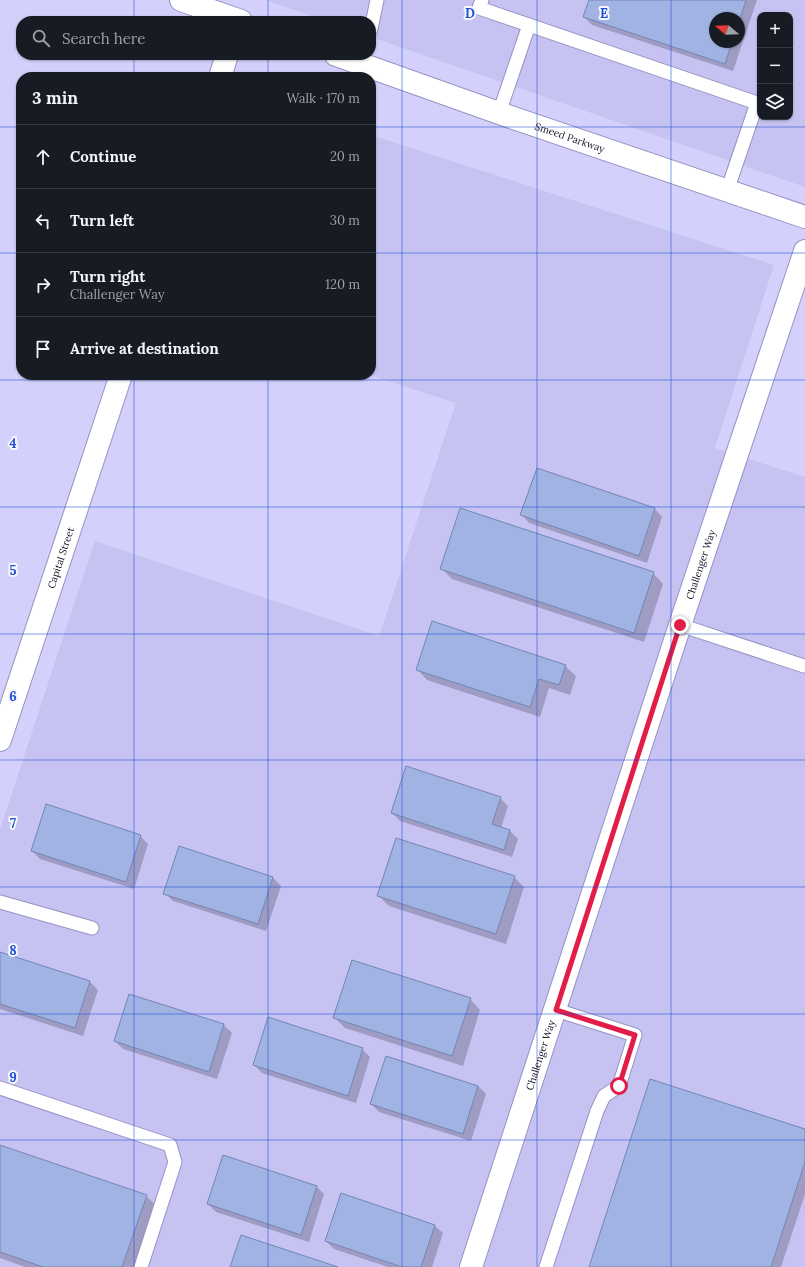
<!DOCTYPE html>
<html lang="en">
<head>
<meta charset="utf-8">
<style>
	:root { --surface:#171b24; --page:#242831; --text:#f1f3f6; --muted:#9ea1a6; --line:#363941 }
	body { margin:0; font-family:Lora,serif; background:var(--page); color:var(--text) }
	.controls { position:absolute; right:12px; top:12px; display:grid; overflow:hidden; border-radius:8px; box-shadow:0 1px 3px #0004 }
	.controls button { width:36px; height:36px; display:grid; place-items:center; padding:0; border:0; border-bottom:1px solid var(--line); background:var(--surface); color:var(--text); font:20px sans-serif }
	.compass { position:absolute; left:709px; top:12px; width:36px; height:36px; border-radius:50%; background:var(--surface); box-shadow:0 1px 3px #0004; rotate:289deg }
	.stop { position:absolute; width:12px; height:12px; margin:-9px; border:3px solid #e11d48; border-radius:50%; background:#fff }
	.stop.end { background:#e11d48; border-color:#fff; box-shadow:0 1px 4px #0008 }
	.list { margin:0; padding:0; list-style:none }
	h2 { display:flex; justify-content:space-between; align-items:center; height:52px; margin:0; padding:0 16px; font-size:17px }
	h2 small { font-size:13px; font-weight:400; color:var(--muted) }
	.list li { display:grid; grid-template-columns:26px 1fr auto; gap:12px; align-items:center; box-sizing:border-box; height:64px; padding:0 16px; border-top:1px solid var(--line) }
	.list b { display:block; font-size:15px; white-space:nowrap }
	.list p { margin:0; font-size:13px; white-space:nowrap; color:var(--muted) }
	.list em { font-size:13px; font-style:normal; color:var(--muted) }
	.icon { flex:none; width:22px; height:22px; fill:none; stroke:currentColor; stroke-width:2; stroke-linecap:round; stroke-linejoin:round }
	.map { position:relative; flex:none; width:805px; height:1267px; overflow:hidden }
	.search { position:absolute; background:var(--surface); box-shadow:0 1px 3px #0004; left:16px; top:16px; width:360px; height:44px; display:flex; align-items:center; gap:10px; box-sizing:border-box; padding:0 14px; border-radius:16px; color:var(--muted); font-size:15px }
	.panel { position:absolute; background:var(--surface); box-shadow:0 1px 3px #0004; left:16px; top:72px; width:360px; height:308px; border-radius:16px }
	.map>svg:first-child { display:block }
</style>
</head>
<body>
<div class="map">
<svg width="805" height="1267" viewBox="0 0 805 1267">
	<rect width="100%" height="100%" fill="#d3d1fb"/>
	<g fill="#c6c3f3" fill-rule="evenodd">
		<path d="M 265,0 L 805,0 L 805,187 L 371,37 L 371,21 L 326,21 ZM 760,15 L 790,15 L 790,117 L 760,117 ZM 715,18 L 739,18 L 739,42 L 715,42 Z"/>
		<polygon points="371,135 774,265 715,448 805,477 805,1267 0,1267 0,829 95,541 379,636 456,403 369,375 371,375"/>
	</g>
	<g fill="#0003" fill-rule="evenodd">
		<path d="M 590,0 L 757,0 L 733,71 L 592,25 L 584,17 ZM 715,18 L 739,18 L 739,42 L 715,42 Z"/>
		<polygon points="655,509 662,517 647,563 529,523 522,515"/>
		<polygon points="442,569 653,573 663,584 644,642 452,579"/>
		<polygon points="565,666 576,676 570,695 549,688 540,717 427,680 417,669"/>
		<polygon points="500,798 508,806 501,828 510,831 518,839 512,857 400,821 392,813"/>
		<polygon points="140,836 148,844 134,889 40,859 32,851"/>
		<polygon points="179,848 273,878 281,886 266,931 173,901 165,893"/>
		<polygon points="514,877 524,887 506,944 389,906 378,895"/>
		<polygon points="0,953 90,982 98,990 83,1036 0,1009"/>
		<polygon points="130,995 224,1025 232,1033 217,1079 123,1049 115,1041"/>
		<polygon points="470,999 480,1010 463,1066 345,1028 334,1017"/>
		<polygon points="362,1049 370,1057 356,1103 262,1073 254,1065"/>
		<polygon points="386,1057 478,1086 486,1094 471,1141 379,1112 371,1104"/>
		<polygon points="805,1130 805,1194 781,1267 590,1267"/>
		<polygon points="0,1146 146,1196 157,1206 136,1267 25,1267 0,1258"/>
		<polygon points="316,1186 324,1194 309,1242 216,1212 208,1204"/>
		<polygon points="435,1226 443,1233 432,1267 388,1267 334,1249 326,1241"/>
	</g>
	<g fill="#a0b3e3" stroke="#7485b3">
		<polygon points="589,0 746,0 739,22 739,18 715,18 715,42 732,42 725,64 583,17"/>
		<polygon points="537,468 655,508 639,556 520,515"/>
		<polygon points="460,508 654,572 634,633 440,569"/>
		<polygon points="432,621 566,665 559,685 539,679 530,707 416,670"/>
		<polygon points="406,766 501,797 492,824 510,830 504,850 391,813"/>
		<polygon points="46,804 141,835 126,882 31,851"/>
		<polygon points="396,838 515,876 496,934 377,896"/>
		<polygon points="179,846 273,877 258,924 163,894"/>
		<polygon points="0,952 90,981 75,1028 0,1004"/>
		<polygon points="352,960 471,998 452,1056 333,1018"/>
		<polygon points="129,994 224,1024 209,1072 114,1041"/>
		<polygon points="268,1017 363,1048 348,1096 253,1065"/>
		<polygon points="386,1056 478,1086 463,1134 370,1104"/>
		<polygon points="650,1079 805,1129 805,1162 771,1267 589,1267"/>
		<polygon points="0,1145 147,1195 122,1267 43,1267 0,1252"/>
		<polygon points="223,1155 317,1186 301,1235 207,1204"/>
		<polygon points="341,1193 435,1225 421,1267 402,1267 325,1241"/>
		<polygon points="241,1235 338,1267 230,1267"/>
	</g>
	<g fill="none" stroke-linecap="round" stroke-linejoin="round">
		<g stroke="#9692c4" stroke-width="15">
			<g id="lane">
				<polyline points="482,0 479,8 757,103 727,191"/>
				<polyline points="371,29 377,0"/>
				<polyline points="499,113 529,25"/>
				<polyline points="680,625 804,666"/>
				<polyline points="0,902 92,928"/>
				<polyline points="0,1088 170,1145 175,1162 141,1267"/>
				<polyline points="546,1267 597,1111 604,1096 619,1086 635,1035 556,1010"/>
			</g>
		</g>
		<g stroke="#9692c4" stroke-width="24">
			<g id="street">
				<polyline points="220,77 227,55"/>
				<path id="s1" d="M 0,740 L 121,375"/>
				<path id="s2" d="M 471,1267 L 680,625 L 805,251"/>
			</g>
		</g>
		<g stroke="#9692c4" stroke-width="24">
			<g id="secondary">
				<polyline points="181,0 241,21"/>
				<path id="s3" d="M 336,55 L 499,113 L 805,217"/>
			</g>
		</g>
		<use href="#lane" stroke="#fff" stroke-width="13"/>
		<use href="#street" stroke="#fff" stroke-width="22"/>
		<use href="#secondary" stroke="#fff" stroke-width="22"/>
	</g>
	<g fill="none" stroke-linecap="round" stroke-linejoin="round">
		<polyline stroke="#e11d48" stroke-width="5" points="619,1086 635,1035 556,1010 680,625"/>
	</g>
	<path fill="none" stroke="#1d4ed8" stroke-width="1" stroke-opacity="0.55" d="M 134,0 L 134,21M 268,0 L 268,21M 402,0 L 402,1267M 537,0 L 537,1267M 671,0 L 671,1267M 134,55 L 134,77M 268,55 L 268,77M 0,127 L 21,127M 371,127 L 805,127M 0,253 L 21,253M 371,253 L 805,253M 134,375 L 134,1267M 268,375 L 268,1267M 0,380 L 805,380M 0,507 L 805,507M 0,634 L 805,634M 0,760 L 805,760M 0,887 L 805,887M 0,1014 L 805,1014M 0,1140 L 805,1140"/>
	<g text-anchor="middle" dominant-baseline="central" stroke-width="4" stroke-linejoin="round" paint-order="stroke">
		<g font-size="10" fill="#121022" stroke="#f6f6fb">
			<text stroke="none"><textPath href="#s3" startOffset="248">Smeed Parkway</textPath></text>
			<text stroke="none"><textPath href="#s1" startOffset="192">Capital Street</textPath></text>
			<text stroke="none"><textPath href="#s2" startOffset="739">Challenger Way</textPath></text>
			<text stroke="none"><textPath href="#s2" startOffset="223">Challenger Way</textPath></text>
		</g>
	</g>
	<g font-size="13" text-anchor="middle" font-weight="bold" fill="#1d4ed8" stroke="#f6f6fb" stroke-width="4" stroke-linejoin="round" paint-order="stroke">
		<text x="470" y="18">D</text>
		<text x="604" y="18">E</text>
		<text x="13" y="448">4</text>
		<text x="13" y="575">5</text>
		<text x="13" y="701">6</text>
		<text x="13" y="828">7</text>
		<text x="13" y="955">8</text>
		<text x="13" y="1082">9</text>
	</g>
</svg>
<div class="controls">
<button>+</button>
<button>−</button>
<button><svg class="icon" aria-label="layers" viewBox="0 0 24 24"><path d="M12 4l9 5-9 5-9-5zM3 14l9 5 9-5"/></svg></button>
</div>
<svg class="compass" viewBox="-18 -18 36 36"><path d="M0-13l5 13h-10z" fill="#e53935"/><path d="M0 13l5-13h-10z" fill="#9ea1a6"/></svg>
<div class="stop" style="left:619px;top:1086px"></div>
<div class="stop end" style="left:680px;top:625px"></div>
<div class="search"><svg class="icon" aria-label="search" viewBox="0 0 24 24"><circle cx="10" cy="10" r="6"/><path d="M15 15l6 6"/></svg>Search here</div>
<section class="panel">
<h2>3 min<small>Walk · 170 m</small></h2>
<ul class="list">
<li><svg class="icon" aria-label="ahead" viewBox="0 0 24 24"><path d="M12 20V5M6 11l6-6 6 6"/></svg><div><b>Continue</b></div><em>20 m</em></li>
<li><svg class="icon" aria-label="left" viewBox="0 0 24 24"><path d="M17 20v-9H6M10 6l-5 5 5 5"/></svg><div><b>Turn left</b></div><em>30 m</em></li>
<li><svg class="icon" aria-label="right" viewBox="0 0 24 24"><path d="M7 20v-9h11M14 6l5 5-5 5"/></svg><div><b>Turn right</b><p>Challenger Way</p></div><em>120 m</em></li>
<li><svg class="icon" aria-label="arrive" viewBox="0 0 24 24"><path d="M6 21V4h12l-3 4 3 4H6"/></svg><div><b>Arrive at destination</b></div></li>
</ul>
</section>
</div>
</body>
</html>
